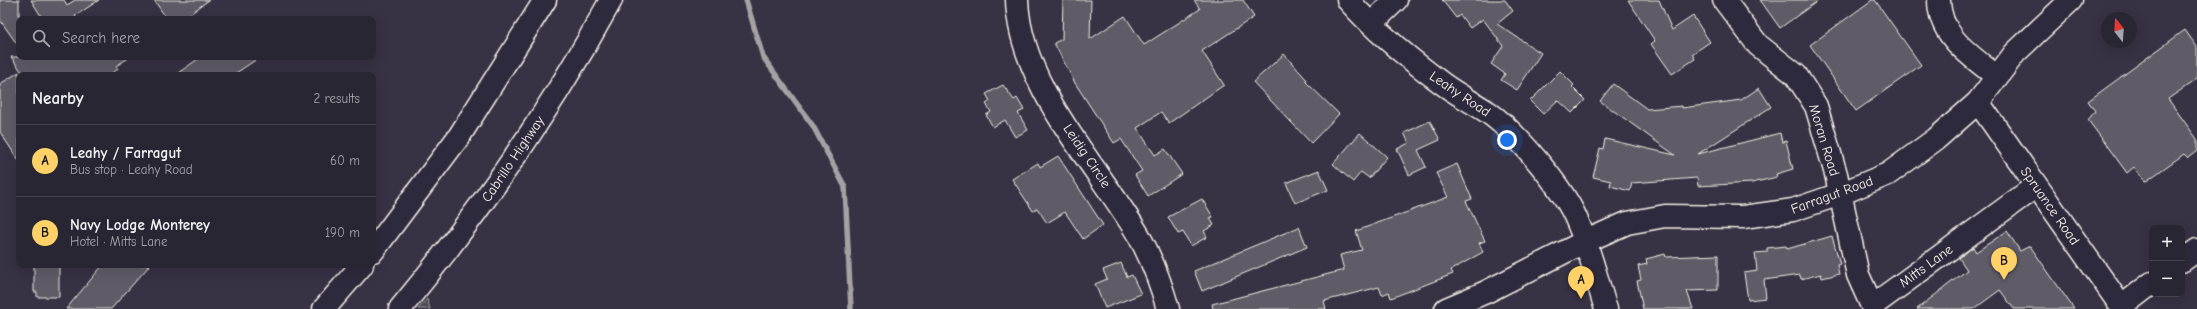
<!DOCTYPE html>
<html lang="en">
<head>
<meta charset="utf-8">
<style>
	:root { --surface:#292633; --page:#312e3b; --text:#f1f3f6; --muted:#a5a5ac; --line:#45434e; --accent:#ffd166 }
	body { margin:0; font-family:"Comic Neue",sans-serif; background:var(--page); color:var(--text) }
	.controls { position:absolute; right:12px; bottom:12px; display:grid; overflow:hidden; border-radius:8px; box-shadow:0 4px 16px #0002 }
	.controls button { width:36px; height:36px; display:grid; place-items:center; padding:0; border:0; border-bottom:1px solid var(--line); background:var(--surface); color:var(--text); font:20px sans-serif }
	.compass { position:absolute; left:2101px; top:12px; width:36px; height:36px; border-radius:50%; background:var(--surface); box-shadow:0 4px 16px #0002; rotate:343deg }
	.you { position:absolute; left:1507px; top:140px; width:14px; height:14px; margin:-10px; border:3px solid #fff; border-radius:50%; background:#1a73e8; box-shadow:0 0 0 6px #1a73e833 }
	.badge { display:grid; place-items:center; width:26px; height:26px; border-radius:50%; background:var(--accent); color:#111; font-size:13px; font-weight:700 }
	.pin { position:absolute; translate:-50% -33px; filter:drop-shadow(0 1px 2px #0008) }
	.pin::after { content:''; position:absolute; top:21px; width:14px; height:12px; background:inherit; clip-path:polygon(0 0,100% 0,50% 100%) }
	.list { margin:0; padding:0; list-style:none }
	h2 { display:flex; justify-content:space-between; align-items:center; height:52px; margin:0; padding:0 16px; font-size:17px }
	h2 small { font-size:13px; font-weight:400; color:var(--muted) }
	.list li { display:grid; grid-template-columns:26px 1fr auto; gap:12px; align-items:center; box-sizing:border-box; height:72px; padding:0 16px; border-top:1px solid var(--line) }
	.list b { display:block; font-size:15px; white-space:nowrap }
	.list p { margin:0; font-size:13px; white-space:nowrap; color:var(--muted) }
	.list em { font-size:13px; font-style:normal; color:var(--muted) }
	.icon { flex:none; width:22px; height:22px; fill:none; stroke:currentColor; stroke-width:2; stroke-linecap:round; stroke-linejoin:round }
	.map { position:relative; flex:none; width:2197px; height:309px; overflow:hidden }
	.search { position:absolute; background:var(--surface); box-shadow:0 4px 16px #0002; left:16px; top:16px; width:360px; height:44px; display:flex; align-items:center; gap:10px; box-sizing:border-box; padding:0 14px; border-radius:8px; color:var(--muted); font-size:15px }
	.panel { position:absolute; background:var(--surface); box-shadow:0 4px 16px #0002; left:16px; top:72px; width:360px; height:196px; border-radius:8px }
	.map>svg:first-child { display:block }
</style>
</head>
<body>
<div class="map">
<svg width="2197" height="309" viewBox="0 0 2197 309">
	<rect width="100%" height="100%" fill="#373244"/>
	<filter id="ink" filterUnits="userSpaceOnUse"><feTurbulence type="fractalNoise" baseFrequency=".025" numOctaves="2"/><feDisplacementMap in="SourceGraphic" scale="8" xChannelSelector="R" yChannelSelector="G"/><feConvolveMatrix kernelMatrix="1 2 1 2 8 2 1 2 1" color-interpolation-filters="sRGB"/></filter>
	<g filter="url(#ink)">
		<polygon fill="#504b59" stroke="#a29ea0" points="427,299 430,309 418,309"/>
		<g fill="none" stroke-linecap="round" stroke-linejoin="round">
			<polyline stroke="#a6a2a4" stroke-width="5.5" points="746,0 763,57 813,126 845,187 851,309"/>
		</g>
		<g fill="#5f5c67" stroke="#f4f1e8">
			<polygon points="0,0 19,0 19,47 0,20"/>
			<polygon points="31,0 64,0 67,5 75,0 99,0 75,16 77,19 43,19"/>
			<polygon points="154,0 209,0 183,19 167,19"/>
			<polygon points="1063,0 1091,0 1090,39 1125,16 1144,45 1200,9 1194,0 1243,0 1254,17 1202,51 1224,85 1169,123 1161,112 1137,128 1155,155 1165,149 1182,174 1148,196 1135,175 1142,171 1121,139 1114,143 1075,83 1054,43 1062,39"/>
			<polygon points="1442,0 1505,0 1513,11 1497,24 1541,53 1517,90 1501,80 1505,74 1491,64 1503,46 1483,19 1470,28 1460,15 1456,18"/>
			<polygon points="1628,0 1659,0 1672,30 1693,16 1710,42 1692,54 1695,59 1672,74 1651,44 1655,41"/>
			<polygon points="1760,0 1819,0 1780,28"/>
			<polygon points="1872,0 1875,0 1921,65 1856,111 1810,45"/>
			<polygon points="2185,30 2197,47 2197,79 2168,99 2197,139 2197,151 2188,158 2184,154 2145,182 2134,167 2127,173 2088,120 2095,111 2088,101"/>
			<polygon points="1284,54 1307,80 1305,81 1339,114 1311,143 1253,82"/>
			<polygon points="11,57 130,57 116,66 118,69 109,75 24,75"/>
			<polygon points="201,57 260,57 233,75 175,75"/>
			<polygon points="1560,71 1574,85 1572,87 1585,100 1572,113 1558,100 1543,114 1530,101"/>
			<polygon points="19,72 19,161 0,132 0,84"/>
			<polygon points="1613,84 1647,109 1682,106 1682,108 1741,100 1759,88 1771,107 1698,154 1780,133 1782,142 1786,141 1793,169 1776,174 1777,177 1752,183 1698,186 1697,178 1632,183 1630,191 1610,186 1611,181 1593,177 1600,148 1603,149 1605,139 1675,155 1600,101"/>
			<polygon points="1003,85 1014,100 1017,98 1024,110 1018,113 1028,130 1015,137 1005,120 993,127 986,115 991,112 986,104 990,101 986,94"/>
			<polygon points="1430,121 1440,140 1418,150 1426,167 1409,175 1397,149 1409,143 1404,133"/>
			<polygon points="1360,133 1387,157 1369,178 1361,172 1353,182 1333,164"/>
			<polygon points="1058,156 1103,225 1083,239 1065,212 1047,223 1037,208 1033,211 1012,179 1038,163 1040,167"/>
			<polygon points="1457,164 1472,199 1466,201 1485,241 1479,243 1483,252 1451,270 1453,274 1391,298 1389,292 1382,295 1379,287 1324,301 1326,309 1213,309 1212,304 1344,270 1340,255 1362,250 1356,231 1448,197 1436,173"/>
			<polygon points="1319,170 1328,190 1295,203 1286,183"/>
			<polygon points="1202,199 1213,217 1210,218 1214,225 1204,231 1207,237 1191,246 1183,232 1178,234 1168,217"/>
			<polygon points="1299,227 1307,247 1202,291 1194,271"/>
			<polygon points="2007,231 2020,251 2030,246 2074,309 2014,309 2000,290 1974,309 1917,309 1967,270 1959,258 1973,247 1976,252"/>
			<polygon points="1832,236 1840,264 1837,265 1839,274 1822,278 1821,274 1801,279 1800,275 1764,280 1766,298 1748,300 1744,273 1757,271 1755,253 1767,252 1767,248 1786,246 1787,249"/>
			<polygon points="1665,254 1666,257 1718,255 1718,290 1687,291 1693,309 1643,309 1637,281 1641,280 1638,266 1647,264 1646,259"/>
			<polygon points="1121,263 1127,277 1132,275 1141,294 1105,308 1095,284 1107,279 1103,270"/>
			<polygon points="34,265 59,265 59,297 37,297 37,292 34,292"/>
			<polygon points="103,265 150,265 111,309 66,309"/>
		</g>
		<g fill="none" stroke-linecap="round" stroke-linejoin="round">
			<g stroke="#f4f1e8" stroke-width="25">
				<g id="street">
					<path d="M 1017,0 C 1020,87 1097,164 1139,236 C 1152,259 1161,284 1168,309"/>
					<path d="M 1348,0 C 1376,32 1409,59 1443,84 C 1458,95 1474,103 1489,113 C 1517,133 1566,191 1578,223 C 1590,250 1597,281 1606,309"/>
					<polyline points="1724,0 1758,45 1796,75 1816,106 1836,174 1858,275 1872,306 2036,186"/>
					<path d="M 1939,0 C 1939,36 1970,55 1996,76"/>
					<polyline points="1371,24 1396,0"/>
					<polyline points="1978,102 2123,309"/>
					<polyline points="2182,261 2197,250"/>
					<polyline points="2121,307 2152,283"/>
					<polyline points="1446,309 1486,292 1584,242 1627,223 1665,216 1743,217 1793,210 1840,194 1888,174 1936,139 1978,102 2015,53 2071,0"/>
				</g>
			</g>
			<g stroke="#f4f1e8" stroke-width="25">
				<g id="highway">
					<polyline points="373,251 460,135 545,0"/>
					<polyline points="324,309 362,265"/>
					<path d="M 400,309 C 480,212 551,110 611,0"/>
				</g>
			</g>
			<use href="#street" stroke="#2f2a3d" stroke-width="22"/>
			<use href="#highway" stroke="#2f2a3d" stroke-width="22"/>
		</g>
	</g>
	<g text-anchor="middle" dominant-baseline="central" stroke-width="3" stroke-linejoin="round" paint-order="stroke">
		<g font-size="14" fill="#f4f1e8" stroke="#2f2a3d">
			<text transform="translate(1460 94) rotate(34)">Leahy Road</text>
			<text transform="translate(1824 140) rotate(73)">Moran Road</text>
			<text transform="translate(1087 156) rotate(56)">Leidig Circle</text>
			<text transform="translate(513 159) rotate(-56)">Cabrillo Highway</text>
			<text transform="translate(1832 195) rotate(-20)">Farragut Road</text>
			<text transform="translate(2050 206) rotate(55)">Spruance Road</text>
			<text transform="translate(1926 266) rotate(-36)">Mitts Lane</text>
		</g>
	</g>
</svg>
<div class="controls">
<button>+</button>
<button>−</button>
</div>
<svg class="compass" viewBox="-18 -18 36 36"><path d="M0-13l5 13h-10z" fill="#e53935"/><path d="M0 13l5-13h-10z" fill="#a5a5ac"/></svg>
<div class="you"></div>
<div class="pin badge" style="left:1581px;top:299px">A</div>
<div class="pin badge" style="left:2004px;top:280px">B</div>
<div class="search"><svg class="icon" aria-label="search" viewBox="0 0 24 24"><circle cx="10" cy="10" r="6"/><path d="M15 15l6 6"/></svg>Search here</div>
<section class="panel">
<h2>Nearby<small>2 results</small></h2>
<ul class="list">
<li><span class="badge">A</span><div><b>Leahy / Farragut</b><p>Bus stop · Leahy Road</p></div><em>60 m</em></li>
<li><span class="badge">B</span><div><b>Navy Lodge Monterey</b><p>Hotel · Mitts Lane</p></div><em>190 m</em></li>
</ul>
</section>
</div>
</body>
</html>
